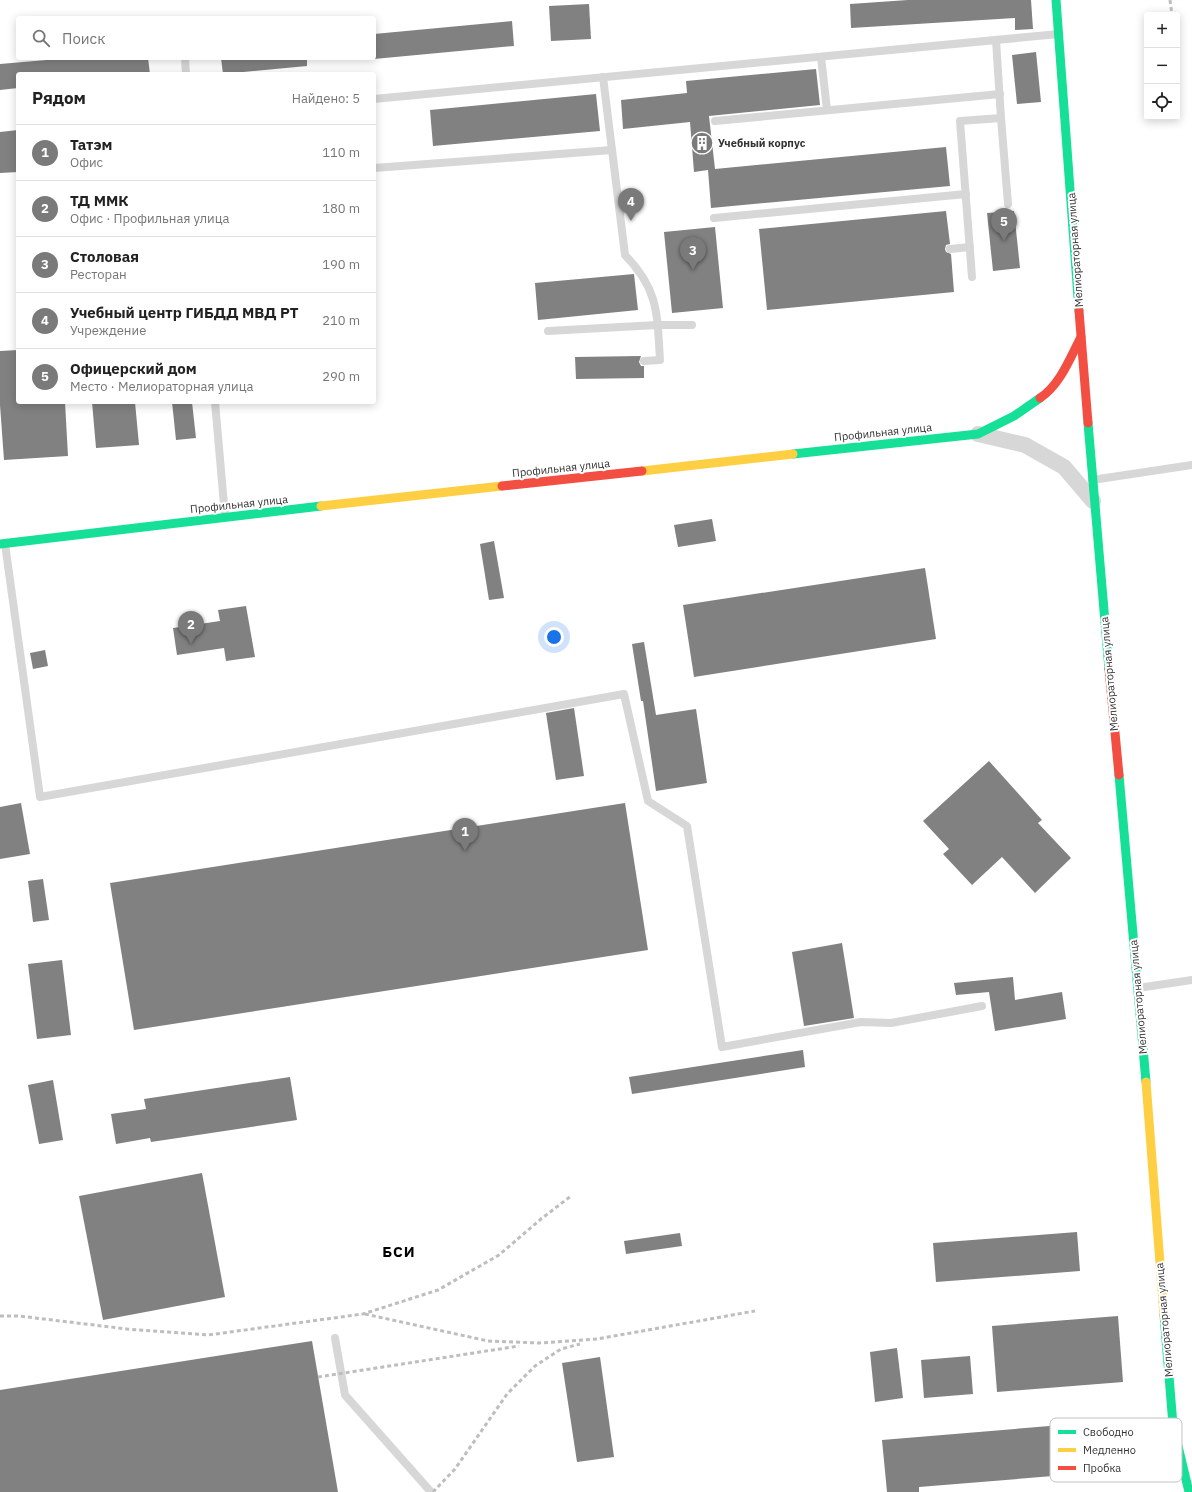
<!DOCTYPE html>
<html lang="ru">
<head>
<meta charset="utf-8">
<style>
	:root { --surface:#fff; --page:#f2f2f2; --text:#222; --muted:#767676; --line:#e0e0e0; --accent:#7a7a7a }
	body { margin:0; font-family:"IBM Plex Sans",sans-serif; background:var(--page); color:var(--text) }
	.controls { position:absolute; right:12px; top:12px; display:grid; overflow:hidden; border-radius:4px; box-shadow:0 2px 10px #0003 }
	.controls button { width:36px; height:36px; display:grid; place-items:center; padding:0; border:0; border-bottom:1px solid var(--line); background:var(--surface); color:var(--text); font:20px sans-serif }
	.you { position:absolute; left:554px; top:637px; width:14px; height:14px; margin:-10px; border:3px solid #fff; border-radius:50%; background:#1a73e8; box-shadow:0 0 0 6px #1a73e833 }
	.badge { display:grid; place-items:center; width:26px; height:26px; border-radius:50%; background:var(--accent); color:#fff; font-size:13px; font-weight:700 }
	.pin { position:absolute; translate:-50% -33px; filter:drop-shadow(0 1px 2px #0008) }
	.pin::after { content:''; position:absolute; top:21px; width:14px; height:12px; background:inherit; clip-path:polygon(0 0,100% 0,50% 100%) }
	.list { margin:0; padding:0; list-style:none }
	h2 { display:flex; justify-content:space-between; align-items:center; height:52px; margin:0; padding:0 16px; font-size:17px }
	h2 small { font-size:13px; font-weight:400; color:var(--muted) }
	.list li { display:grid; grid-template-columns:26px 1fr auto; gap:12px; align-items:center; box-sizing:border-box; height:56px; padding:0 16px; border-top:1px solid var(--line) }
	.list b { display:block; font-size:15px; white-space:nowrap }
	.list p { margin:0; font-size:13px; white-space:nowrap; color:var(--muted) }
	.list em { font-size:13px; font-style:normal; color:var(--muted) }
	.icon { flex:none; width:22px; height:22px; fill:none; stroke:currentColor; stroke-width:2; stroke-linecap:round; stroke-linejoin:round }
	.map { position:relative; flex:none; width:1192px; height:1492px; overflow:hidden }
	.search { position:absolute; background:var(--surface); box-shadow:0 2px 10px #0003; left:16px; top:16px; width:360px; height:44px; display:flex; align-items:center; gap:10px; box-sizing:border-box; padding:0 14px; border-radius:4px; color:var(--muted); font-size:15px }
	.panel { position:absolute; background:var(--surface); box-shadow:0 2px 10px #0003; left:16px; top:72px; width:360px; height:332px; border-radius:4px }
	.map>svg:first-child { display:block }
</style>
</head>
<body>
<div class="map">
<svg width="1192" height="1492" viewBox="0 0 1192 1492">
	<rect width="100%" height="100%" fill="#fff"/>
	<g fill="#818181">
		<polygon points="908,0 1031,0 1033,29 1015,30 1015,18 851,28 850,4"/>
		<polygon points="589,4 591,39 551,41 549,6"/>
		<polygon points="512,21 514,46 374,59 374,34"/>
		<polygon points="1036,52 1041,102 1017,104 1012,55"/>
		<polygon points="70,58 148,58 150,74 18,74 18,88 0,90 0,64"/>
		<polygon points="221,58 307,58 307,66 223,74"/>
		<polygon points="816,69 820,105 709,116 715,169 946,147 950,186 711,208 708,170 694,172 690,122 623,129 621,100 687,93 686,81"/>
		<polygon points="596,94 600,131 433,146 430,110"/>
		<polygon points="18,130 18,172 0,173 0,132"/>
		<polygon points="946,211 950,244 946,245 945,249 946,252 951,254 954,292 767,310 759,229"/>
		<polygon points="1014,211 1020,268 993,271 987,213"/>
		<polygon points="715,227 723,308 672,313 664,232"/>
		<polygon points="634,274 638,310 538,320 535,283"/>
		<polygon points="18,350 18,402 65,402 68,456 4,460 0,405 0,351"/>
		<polygon points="641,356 639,362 641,366 644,366 644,378 576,379 575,357"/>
		<polygon points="92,402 135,402 139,445 96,448"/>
		<polygon points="172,402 192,402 196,438 176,440"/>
		<polygon points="712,519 716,541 678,547 674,525"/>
		<polygon points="494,541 504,598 489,600 480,544"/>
		<polygon points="925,568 936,639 694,677 683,605"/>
		<polygon points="246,606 255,657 226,661 224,648 177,655 173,628 220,621 218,610"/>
		<polygon points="644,642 656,715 696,709 707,783 656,791 643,701 641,701 632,644"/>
		<polygon points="45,650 48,666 33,669 30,653"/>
		<polygon points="574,708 584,776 556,780 546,713"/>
		<polygon points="989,761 1042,820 1038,823 1071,858 1035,893 1002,857 972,885 943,854 949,849 923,821"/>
		<polygon points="21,803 30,854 0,859 0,807"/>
		<polygon points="625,803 648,950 134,1030 110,883"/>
		<polygon points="43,879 49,920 33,922 28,881"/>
		<polygon points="842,943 854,1018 804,1026 792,952"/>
		<polygon points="62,960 71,1035 37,1039 28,964"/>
		<polygon points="1013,977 1015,1000 1062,992 1066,1019 995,1031 989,992 956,995 954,983"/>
		<polygon points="803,1050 805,1067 632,1094 629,1077"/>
		<polygon points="290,1077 297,1120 151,1142 150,1138 116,1144 111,1114 146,1109 144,1099"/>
		<polygon points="53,1080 63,1140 39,1144 28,1085"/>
		<polygon points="202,1173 225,1297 103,1320 79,1196"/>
		<polygon points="1077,1232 1080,1271 936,1282 933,1243"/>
		<polygon points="680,1233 682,1246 626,1254 624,1241"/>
		<polygon points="1118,1316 1123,1382 997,1392 992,1326"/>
		<polygon points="312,1341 338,1492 0,1492 0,1390"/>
		<polygon points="897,1348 903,1398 875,1402 870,1352"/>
		<polygon points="970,1356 973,1394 924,1398 921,1360"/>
		<polygon points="600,1357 614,1457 577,1462 562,1363"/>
		<polygon points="1098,1422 1102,1472 919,1487 919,1492 887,1492 882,1440"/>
	</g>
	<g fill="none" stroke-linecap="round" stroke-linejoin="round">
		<g stroke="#d7d7d7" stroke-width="8">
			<polyline points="821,57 827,110"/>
			<polyline points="185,58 186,74"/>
			<path d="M 603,77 L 625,255 C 659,290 657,314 660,360 L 644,361"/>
			<polyline points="374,99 1059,34"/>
			<polyline points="1001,118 1008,204"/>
			<polyline points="715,121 1000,94"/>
			<polyline points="374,168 612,150"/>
			<polyline points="714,218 966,194"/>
			<polyline points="950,249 970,247"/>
			<polyline points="972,277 960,121 1001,118 996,40"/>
			<polyline points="548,331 657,325 692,325"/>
			<polyline points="215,402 225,516"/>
			<polyline points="1092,480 1192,465"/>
			<polyline points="5,544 40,797 624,694 648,801 687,826 722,1047 861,1022 891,1023 982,1006"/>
			<polyline points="1138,988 1192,980"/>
			<polyline points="335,1338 345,1395 431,1492"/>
		</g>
		<polyline stroke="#d7d7d7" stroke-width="16" points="978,434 1025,445 1064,467 1093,501"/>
		<g stroke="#16e098" stroke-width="9">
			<polyline points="1056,0 1079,311"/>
			<polyline points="1088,423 1109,669"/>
			<polyline points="793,454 978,434 1014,416 1040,398"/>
			<polyline points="0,544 321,506"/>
			<polyline points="1119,775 1146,1082"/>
			<polyline points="1164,1315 1173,1425 1189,1492"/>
		</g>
		<g stroke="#ffcf43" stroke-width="9">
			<polyline points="642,471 793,454"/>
			<polyline points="321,506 502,486"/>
			<polyline points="1146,1082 1164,1315"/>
		</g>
		<g stroke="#f24e42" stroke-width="9">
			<polyline points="1079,311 1088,423"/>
			<path d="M 1040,398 C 1060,385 1070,358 1081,337"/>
			<polyline points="502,486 642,471"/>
			<polyline points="1109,669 1119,775"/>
		</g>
		<g stroke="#bebebe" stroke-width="3" stroke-dasharray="4 3" stroke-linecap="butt">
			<polyline points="1170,0 1172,15"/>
			<polyline points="365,1314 488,1341 539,1343 597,1339 755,1311"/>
			<polyline points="0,1316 19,1316 127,1329 208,1335 363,1314 438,1290 499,1255 541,1219 571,1196"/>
			<polyline points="318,1377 519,1346"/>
			<polyline points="433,1492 455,1469 507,1394 535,1366 561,1349 580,1344"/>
		</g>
	</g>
	<defs>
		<g id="building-disc" transform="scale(1.15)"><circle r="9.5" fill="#7a7a7a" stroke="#fff"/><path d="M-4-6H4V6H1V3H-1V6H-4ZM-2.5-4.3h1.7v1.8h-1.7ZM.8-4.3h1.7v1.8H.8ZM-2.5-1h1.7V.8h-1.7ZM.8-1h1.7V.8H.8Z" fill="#fff"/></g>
	</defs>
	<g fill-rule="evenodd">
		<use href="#building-disc" x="702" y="143"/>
	</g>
	<g text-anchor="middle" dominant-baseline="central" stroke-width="4" stroke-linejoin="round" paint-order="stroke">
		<g font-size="11" font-weight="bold" fill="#333" stroke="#fff" text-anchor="start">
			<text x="718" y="143">Учебный корпус</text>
		</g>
		<g font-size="11" fill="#333" stroke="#fff">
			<text transform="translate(1075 250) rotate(-94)">Мелиораторная улица</text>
			<text transform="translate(883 432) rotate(-6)">Профильная улица</text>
			<text transform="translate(561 468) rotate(-6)">Профильная улица</text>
			<text transform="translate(239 504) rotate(-6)">Профильная улица</text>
			<text transform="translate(1109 674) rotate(-95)">Мелиораторная улица</text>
			<text transform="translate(1138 997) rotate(-95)">Мелиораторная улица</text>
			<text transform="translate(1164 1320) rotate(-95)">Мелиораторная улица</text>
		</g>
		<g font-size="15" font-weight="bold" letter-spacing="1" fill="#000" stroke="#fff">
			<text x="399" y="1251">БСИ</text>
		</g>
	</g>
	<rect x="1050" y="1418" width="132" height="64" rx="6" fill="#fff" stroke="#c2c2c2" stroke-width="1"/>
	<rect x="1058" y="1430" width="18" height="4" fill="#16e098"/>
	<rect x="1058" y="1448" width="18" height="4" fill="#ffcf43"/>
	<rect x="1058" y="1466" width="18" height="4" fill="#f24e42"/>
	<g font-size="11" fill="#333">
		<text x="1083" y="1436">Свободно</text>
		<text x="1083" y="1454">Медленно</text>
		<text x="1083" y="1472">Пробка</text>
	</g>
</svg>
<div class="controls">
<button>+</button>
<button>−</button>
<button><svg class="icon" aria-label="locate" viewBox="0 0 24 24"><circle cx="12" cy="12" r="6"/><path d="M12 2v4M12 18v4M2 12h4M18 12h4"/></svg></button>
</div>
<div class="you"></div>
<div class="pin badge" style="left:465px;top:851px">1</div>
<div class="pin badge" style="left:191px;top:644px">2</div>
<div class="pin badge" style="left:693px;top:270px">3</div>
<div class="pin badge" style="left:631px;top:221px">4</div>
<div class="pin badge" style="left:1004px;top:241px">5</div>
<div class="search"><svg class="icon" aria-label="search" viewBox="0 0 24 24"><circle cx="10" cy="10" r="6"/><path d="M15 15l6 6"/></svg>Поиск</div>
<section class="panel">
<h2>Рядом<small>Найдено: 5</small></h2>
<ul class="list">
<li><span class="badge">1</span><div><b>Татэм</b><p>Офис</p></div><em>110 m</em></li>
<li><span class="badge">2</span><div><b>ТД ММК</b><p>Офис · Профильная улица</p></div><em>180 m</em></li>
<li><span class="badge">3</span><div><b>Столовая</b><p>Ресторан</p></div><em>190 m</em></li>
<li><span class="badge">4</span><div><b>Учебный центр ГИБДД МВД РТ</b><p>Учреждение</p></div><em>210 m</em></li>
<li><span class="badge">5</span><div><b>Офицерский дом</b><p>Место · Мелиораторная улица</p></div><em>290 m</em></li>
</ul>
</section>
</div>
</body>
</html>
